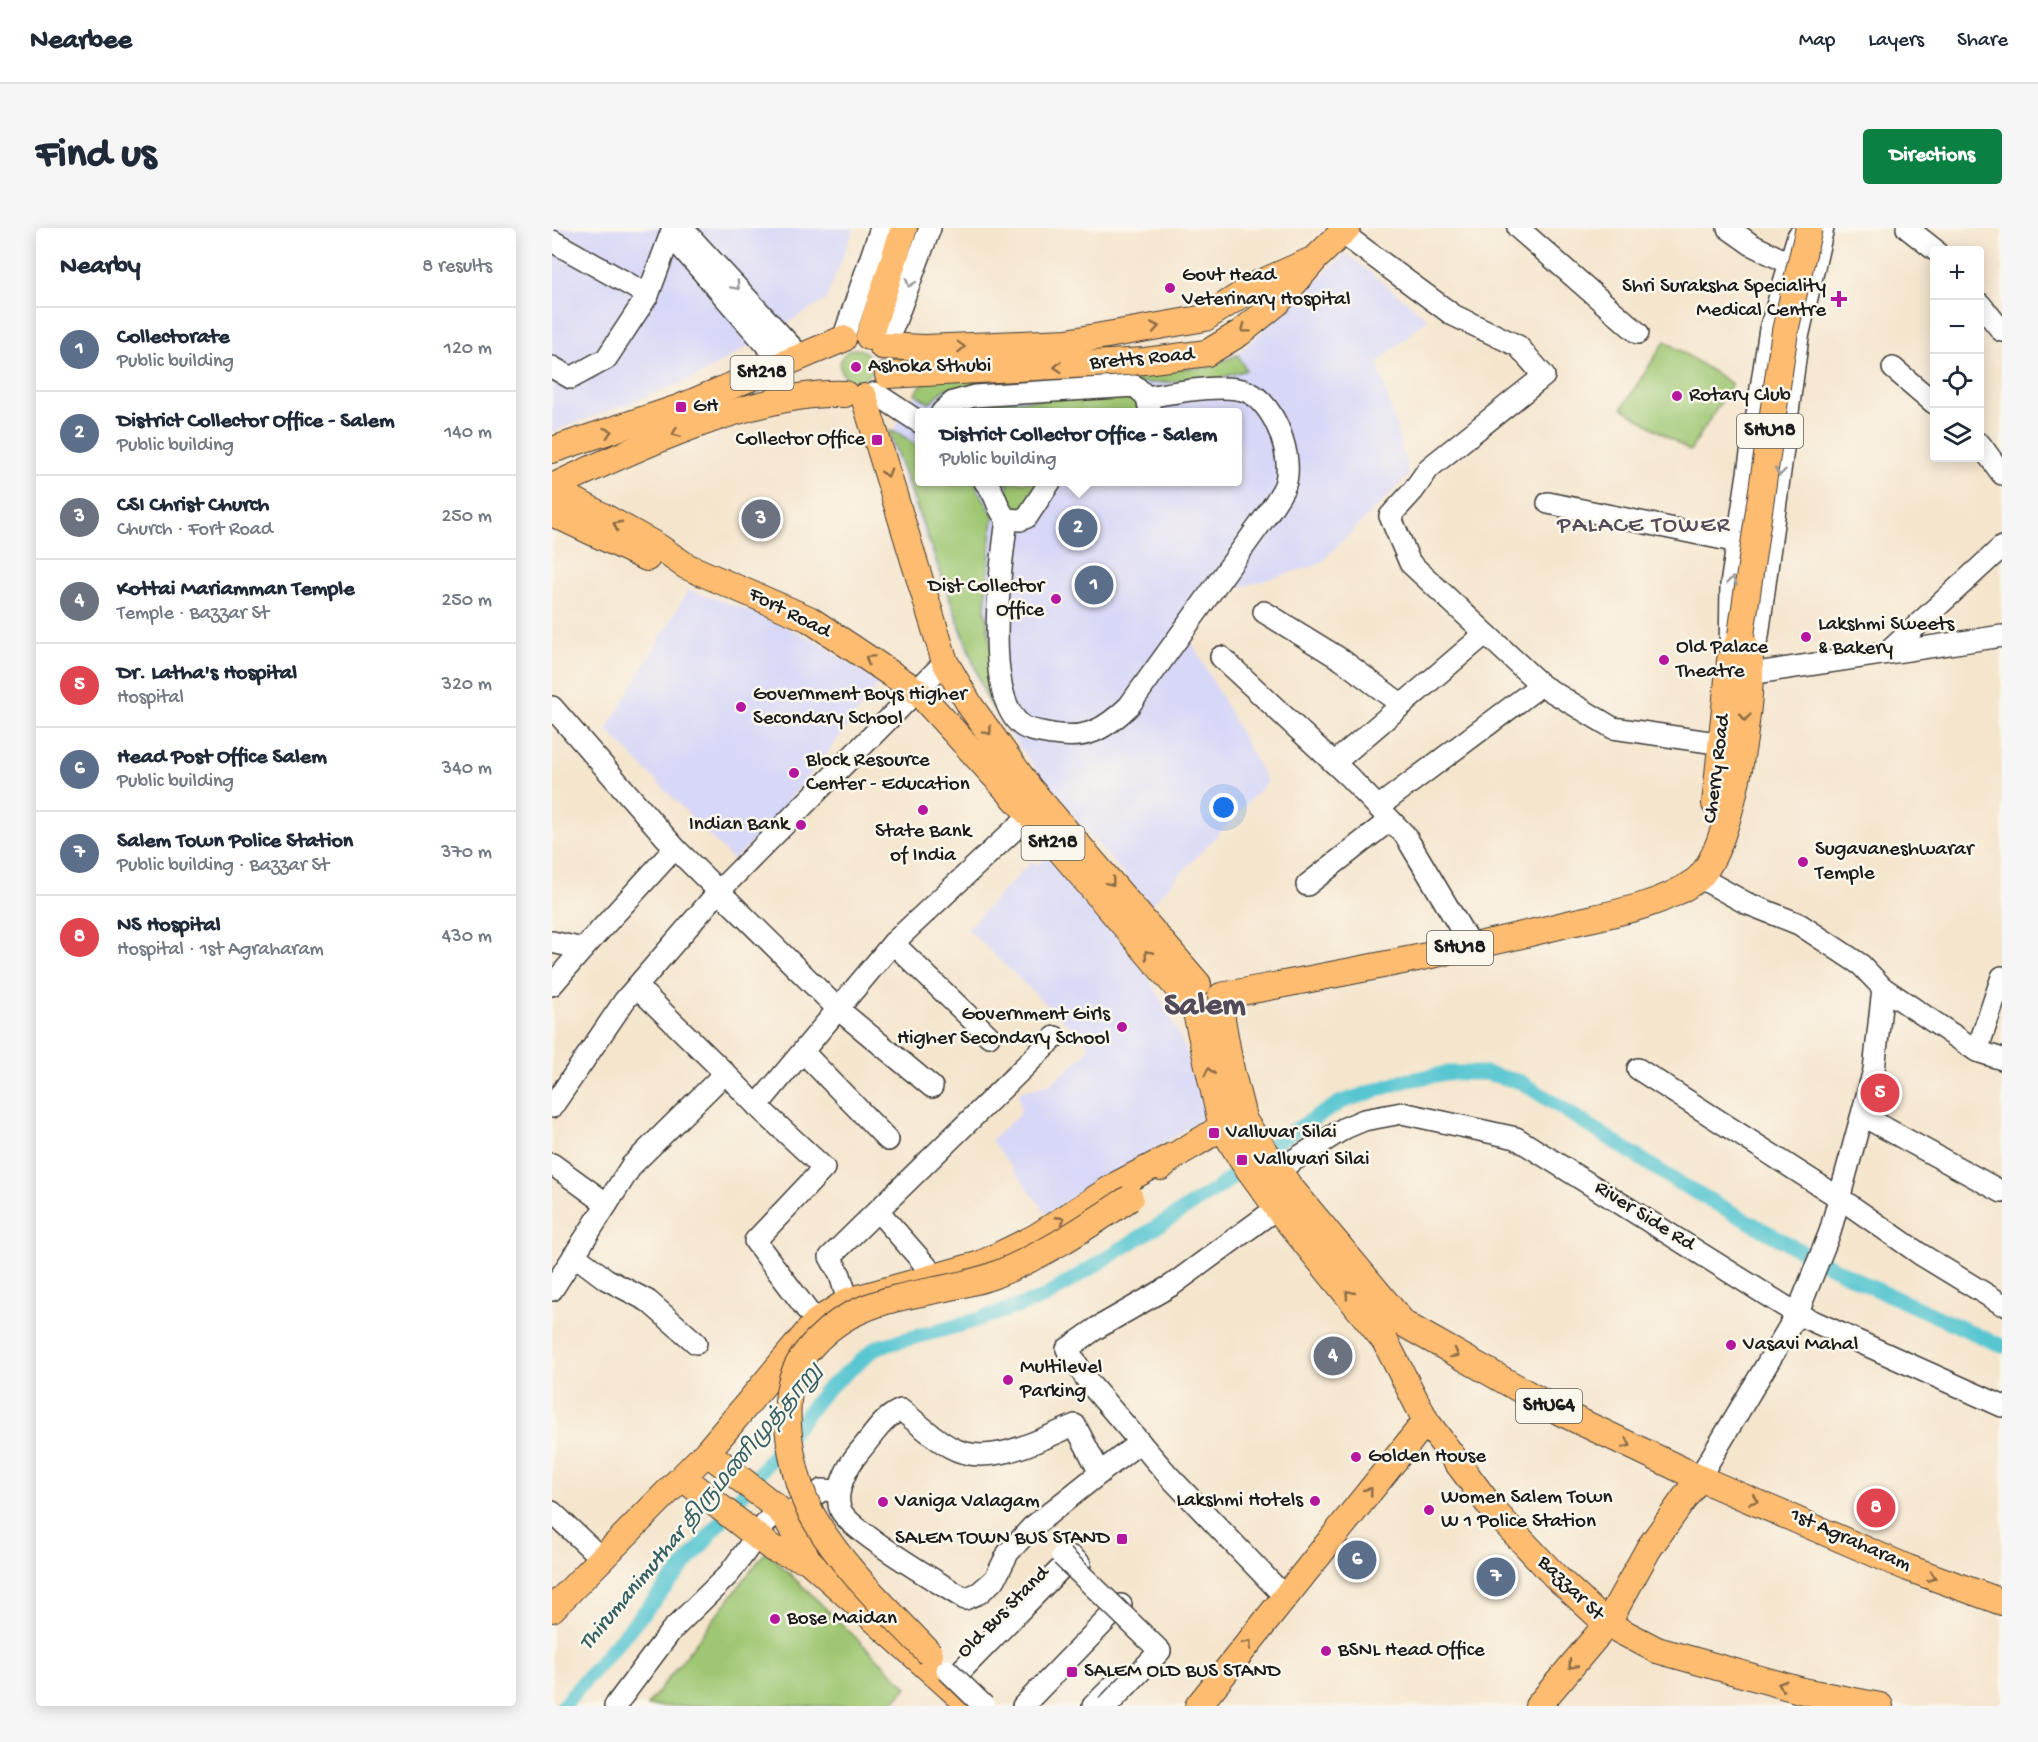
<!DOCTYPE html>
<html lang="en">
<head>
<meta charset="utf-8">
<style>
	:root { --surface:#fff; --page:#f6f6f7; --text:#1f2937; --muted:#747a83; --line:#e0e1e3; --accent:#0b8043 }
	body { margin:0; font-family:"Gochi Hand","Noto Sans Tamil",sans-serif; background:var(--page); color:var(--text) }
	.controls { position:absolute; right:18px; top:18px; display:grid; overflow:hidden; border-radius:6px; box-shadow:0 3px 15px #0003 }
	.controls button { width:54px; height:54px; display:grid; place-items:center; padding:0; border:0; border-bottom:2px solid var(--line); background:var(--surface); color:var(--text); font:30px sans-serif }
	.you { position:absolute; left:672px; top:580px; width:21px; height:21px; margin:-15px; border:4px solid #fff; border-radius:50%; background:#1a73e8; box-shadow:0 0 0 9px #1a73e833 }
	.badge { display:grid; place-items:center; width:39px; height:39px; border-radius:50%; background:var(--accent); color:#fff; font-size:20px; font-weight:700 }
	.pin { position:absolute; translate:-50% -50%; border:3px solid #fff; box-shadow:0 2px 6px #0006 }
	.popup { position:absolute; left:363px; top:180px; width:327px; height:78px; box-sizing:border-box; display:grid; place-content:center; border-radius:6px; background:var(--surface); filter:drop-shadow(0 2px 4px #0005); font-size:20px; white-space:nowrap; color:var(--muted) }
	.popup b { font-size:22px; color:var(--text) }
	.popup::after { content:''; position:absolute; left:50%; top:100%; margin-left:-12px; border:12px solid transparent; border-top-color:var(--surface) }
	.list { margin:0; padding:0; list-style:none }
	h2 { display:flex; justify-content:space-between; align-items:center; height:78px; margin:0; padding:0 24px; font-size:26px }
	h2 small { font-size:20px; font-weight:400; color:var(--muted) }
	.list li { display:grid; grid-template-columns:39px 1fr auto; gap:18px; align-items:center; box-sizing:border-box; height:84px; padding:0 24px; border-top:2px solid var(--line) }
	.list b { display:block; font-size:22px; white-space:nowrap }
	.list p { margin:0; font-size:20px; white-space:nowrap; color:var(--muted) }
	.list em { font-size:20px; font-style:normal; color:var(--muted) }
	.icon { flex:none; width:33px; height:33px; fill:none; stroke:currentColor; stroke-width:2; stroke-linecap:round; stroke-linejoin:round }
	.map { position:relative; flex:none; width:1450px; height:1478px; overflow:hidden; border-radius:6px }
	header { display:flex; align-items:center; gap:36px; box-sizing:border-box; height:84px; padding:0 30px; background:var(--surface); border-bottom:2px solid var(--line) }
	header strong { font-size:28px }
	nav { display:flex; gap:33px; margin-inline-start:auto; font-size:21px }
	.intro { display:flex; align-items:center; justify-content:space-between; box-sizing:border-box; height:144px; padding:0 36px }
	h1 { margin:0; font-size:42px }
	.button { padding:15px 27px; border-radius:6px; background:var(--accent); color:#fff; font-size:21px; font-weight:700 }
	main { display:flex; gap:36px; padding:0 36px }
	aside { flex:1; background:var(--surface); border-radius:6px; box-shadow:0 3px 15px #0003 }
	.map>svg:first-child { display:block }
</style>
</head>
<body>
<header>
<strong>Nearbee</strong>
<nav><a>Map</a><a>Layers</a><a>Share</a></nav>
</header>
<div class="intro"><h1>Find us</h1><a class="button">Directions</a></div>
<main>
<aside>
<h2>Nearby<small>8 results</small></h2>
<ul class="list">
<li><span class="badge" style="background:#5c6f8a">1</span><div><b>Collectorate</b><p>Public building</p></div><em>120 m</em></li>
<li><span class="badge" style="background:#5c6f8a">2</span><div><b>District Collector Office - Salem</b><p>Public building</p></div><em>140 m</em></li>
<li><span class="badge" style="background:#6b7280">3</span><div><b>CSI Christ Church</b><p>Church · Fort Road</p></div><em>250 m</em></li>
<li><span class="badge" style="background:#6b7280">4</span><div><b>Kottai Mariamman Temple</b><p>Temple · Bazzar St</p></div><em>250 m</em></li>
<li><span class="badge" style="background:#e0444e">5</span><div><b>Dr. Latha's Hospital</b><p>Hospital</p></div><em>320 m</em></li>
<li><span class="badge" style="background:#5c6f8a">6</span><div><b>Head Post Office Salem</b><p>Public building</p></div><em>340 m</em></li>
<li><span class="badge" style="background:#5c6f8a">7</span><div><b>Salem Town Police Station</b><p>Public building · Bazzar St</p></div><em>370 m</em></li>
<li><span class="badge" style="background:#e0444e">8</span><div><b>NS Hospital</b><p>Hospital · 1st Agraharam</p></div><em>430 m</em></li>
</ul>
</aside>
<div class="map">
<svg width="1450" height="1478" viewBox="0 0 1450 1478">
	<rect width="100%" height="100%" fill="#fbf7ec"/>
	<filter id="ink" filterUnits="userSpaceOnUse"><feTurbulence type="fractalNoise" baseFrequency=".0167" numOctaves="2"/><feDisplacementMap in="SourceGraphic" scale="12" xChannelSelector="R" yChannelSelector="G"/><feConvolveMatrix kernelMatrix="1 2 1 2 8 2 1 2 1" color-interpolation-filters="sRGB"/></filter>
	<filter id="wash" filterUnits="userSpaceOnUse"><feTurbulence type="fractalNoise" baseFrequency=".008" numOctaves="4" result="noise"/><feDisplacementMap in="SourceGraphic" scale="24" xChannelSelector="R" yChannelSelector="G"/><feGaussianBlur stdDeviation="1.35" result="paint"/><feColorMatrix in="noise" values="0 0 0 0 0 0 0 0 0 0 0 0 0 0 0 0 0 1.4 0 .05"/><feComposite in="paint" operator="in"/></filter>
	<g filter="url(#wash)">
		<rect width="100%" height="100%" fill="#f5e5cd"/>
		<g fill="#d7d7f8" fill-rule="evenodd">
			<polygon points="0,0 302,0 274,72 143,150 0,204"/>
			<path d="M 794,25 L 876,91 L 826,134 L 857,247 L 766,337 L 671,364 L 639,413 L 715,554 L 599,677 L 508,573 L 433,472 L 336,211 L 377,146 L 654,139 L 688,124 ZM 367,184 L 685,184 L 685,254 L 367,254 Z"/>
			<polygon points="136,362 208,386 269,416 327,456 276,524 209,606 181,632 55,502"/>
			<polygon points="500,623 587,734 614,780 657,872 654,889 495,986 439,912 469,885 467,864 499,856 534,825 537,817 415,701 479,634 486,637"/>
		</g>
		<g fill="#9fc773" stroke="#5e7248" stroke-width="1.5">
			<polygon points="1113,113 1180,156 1138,223 1070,180"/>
			<circle cx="304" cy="137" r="16"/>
			<polygon points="686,127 694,142 665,151 600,155 545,153 426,158 393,161 377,175 363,165 377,148 654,140"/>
			<polygon points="569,167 585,175 588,184 504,184 487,178 480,184 406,184 426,175"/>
			<polygon points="337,203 346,205 367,219 367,254 422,254 441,287 433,381 449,476 441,480 435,472"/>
			<path d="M 452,254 L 490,254 L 475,281 L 463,283 C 454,277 451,266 457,257 Z"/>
			<polygon points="214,1323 355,1459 338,1478 95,1478"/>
		</g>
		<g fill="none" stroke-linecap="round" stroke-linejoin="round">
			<polyline stroke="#59c6d1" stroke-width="15" points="11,1478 149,1318 273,1163 325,1119 409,1097 491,1070 666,960 727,912 789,874 852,853 895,845 933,845 969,854 1122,952 1251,1024 1315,1057 1450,1118"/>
		</g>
	</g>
	<g filter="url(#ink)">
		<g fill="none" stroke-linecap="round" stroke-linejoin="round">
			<g stroke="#3d3a37" stroke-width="24">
				<g id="minor">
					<polyline points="130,0 249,129"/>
					<polyline points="966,0 1086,105"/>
					<polyline points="1176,0 1200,17 1247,40"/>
					<polyline points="1355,0 1383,22"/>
					<polyline points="790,5 901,87 966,118 992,148 877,240 861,263 838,288 858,335 989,457"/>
					<polyline points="0,13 96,67"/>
					<polyline points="129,19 231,136"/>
					<polyline points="1428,76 1450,103"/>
					<polyline points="291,111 329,0"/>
					<polyline points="330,118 341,99 378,0"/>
					<polyline points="0,139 19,150 54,131 96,67 121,0"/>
					<polyline points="1341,140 1382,175"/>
					<polyline points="323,165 367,194"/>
					<polyline points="390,184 401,174 422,168 583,158 595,169 598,184"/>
					<polyline points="1428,216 1450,246"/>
					<path d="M 433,254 C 447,268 443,280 455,291 L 468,292 L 475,289 L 498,254"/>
					<polyline points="996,275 1186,314"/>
					<path d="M 455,291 C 449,337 430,465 469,497 C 477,503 490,504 500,506 C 534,512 552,502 577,478 L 714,288 C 720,279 729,267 733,257 C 742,229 723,176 696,164 C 674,154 620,165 595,169"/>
					<polyline points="712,384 790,432 850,477"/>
					<polyline points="1336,424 1450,319"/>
					<polyline points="669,429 797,549 853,607 919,718"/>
					<polyline points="1178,429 1179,357 1218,101 1246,8"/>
					<polyline points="1198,431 1206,408 1246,109 1271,0"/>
					<polyline points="1184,448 1450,408"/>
					<polyline points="0,479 123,620 286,781 380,859"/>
					<polyline points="782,535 933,406"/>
					<polyline points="826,579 989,457 1061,500 1185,518"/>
					<polyline points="1147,649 1194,675 1247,696 1309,737 1331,760 1322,842 1278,1004 1245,1086 1147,1250"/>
					<polyline points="755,657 838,592"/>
					<polyline points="0,714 31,721 123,620"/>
					<polyline points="341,715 437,808"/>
					<polyline points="0,757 31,721"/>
					<polyline points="85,759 173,845"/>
					<polyline points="1331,760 1425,823 1450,831"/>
					<polyline points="1425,823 1450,749"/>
					<polyline points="251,824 336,912"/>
					<polyline points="1086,841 1289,971 1368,1026 1450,1076"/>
					<polyline points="205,878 272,940 203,1013 264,1094"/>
					<polyline points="0,879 73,772 167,663 393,434"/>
					<polyline points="1311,888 1450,964"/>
					<polyline points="0,936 55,976"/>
					<polyline points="726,942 793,900 812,892 850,885 964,910 1245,1086 1450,1178"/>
					<polyline points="725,980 620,1057 545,1100 515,1121 537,1155 616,1247 733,1369"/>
					<polyline points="326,983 382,1047"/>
					<polyline points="22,1027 54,1051 96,1073 144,1115"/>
					<polyline points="0,1062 80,937 173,845 205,878 341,715 478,587"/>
					<polyline points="296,1073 288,1047 278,1029 503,809"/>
					<path d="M 349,1182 C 365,1194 381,1210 398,1219 C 437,1241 486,1212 523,1197 L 548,1245 L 479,1300 L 456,1325 L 443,1351 L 427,1365 L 413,1371 C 389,1356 300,1304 289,1283 C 281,1265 296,1237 307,1224 C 320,1209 331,1189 349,1182 Z"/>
					<polyline points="548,1245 588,1214"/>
					<polyline points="241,1283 270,1262 287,1263"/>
					<polyline points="0,1284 49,1330"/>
					<polyline points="396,1456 520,1329 528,1336"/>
					<polyline points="63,1478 119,1403 177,1346 225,1280"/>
					<polyline points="471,1478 569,1377"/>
					<polyline points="541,1478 566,1453"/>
				</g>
			</g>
			<g stroke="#3d3a37" stroke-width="28">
				<g id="major">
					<polyline points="317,109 352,0"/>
					<polyline points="330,118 373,120 515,114 653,90 706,56 758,33"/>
					<polyline points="336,147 593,133 655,125 688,105 725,75 764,30 795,0"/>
					<polyline points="312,169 393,434 419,479 478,561 646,756"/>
					<polyline points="0,222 129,179 291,111"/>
					<path d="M 0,259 C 79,222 206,162 293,166"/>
					<polyline points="0,260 105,318 134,338 257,391 365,463 478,587 634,770"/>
					<polyline points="0,285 95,330"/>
					<polyline points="1163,576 1178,432 1189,407"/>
					<path d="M 669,768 C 784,746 901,725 1015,696 C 1057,686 1107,679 1143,653 C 1180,626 1200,479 1198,433 C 1197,425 1192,415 1189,407"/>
					<polyline points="668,780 679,842 692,893 737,958 852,1096 1008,1184 1147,1250 1356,1340 1450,1374"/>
					<polyline points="645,789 670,899 690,932 725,980 833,1113 874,1193 941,1282 1003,1348 1055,1396 1105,1422 1251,1463 1328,1478"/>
					<path d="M 609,939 C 630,918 661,912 679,887"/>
					<polyline points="155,1224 225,1280 234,1289 256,1332 412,1472"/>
					<polyline points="131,1250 221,1321 256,1332"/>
					<polyline points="0,1381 155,1224 264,1094 296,1073 429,1036 484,1009 566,956 620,928"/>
					<polyline points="646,1478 874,1193"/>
					<polyline points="986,1478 1055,1396 1097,1320 1147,1250"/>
				</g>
			</g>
			<use href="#minor" stroke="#fff" stroke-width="21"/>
			<use href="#major" stroke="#fdbc6f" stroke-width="26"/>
			<g stroke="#3d3a37" stroke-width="24" stroke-linecap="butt">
				<g id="minor-bridge">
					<polyline points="510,1328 608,1423 555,1478"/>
					<polyline points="395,1442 432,1478"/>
				</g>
			</g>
			<g stroke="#3d3a37" stroke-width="28" stroke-linecap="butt">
				<g id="major-bridge">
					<polyline points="1189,407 1233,103 1257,0"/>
					<path d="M 378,1426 C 339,1384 292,1342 263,1292 C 243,1259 229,1193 239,1155 C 246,1124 280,1094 309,1082 C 350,1064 398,1063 440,1048 C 490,1029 534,999 578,970"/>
				</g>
			</g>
			<use href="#minor-bridge" stroke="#fff" stroke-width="21"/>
			<use href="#major-bridge" stroke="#fdbc6f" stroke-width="26"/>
		</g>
		<defs><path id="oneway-chevron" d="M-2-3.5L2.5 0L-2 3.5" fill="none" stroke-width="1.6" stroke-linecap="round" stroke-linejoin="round" transform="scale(1.5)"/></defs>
		<g stroke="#999">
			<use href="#oneway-chevron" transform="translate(358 55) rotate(111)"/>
			<use href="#oneway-chevron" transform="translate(184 58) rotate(47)"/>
			<use href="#oneway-chevron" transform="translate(1228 244) rotate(97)"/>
			<use href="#oneway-chevron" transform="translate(1180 353) rotate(-83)"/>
		</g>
		<g stroke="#8c6c46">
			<use href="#oneway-chevron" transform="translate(603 99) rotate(-10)"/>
			<use href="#oneway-chevron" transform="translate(693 101) rotate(143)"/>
			<use href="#oneway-chevron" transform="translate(409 119) rotate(-2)"/>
			<use href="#oneway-chevron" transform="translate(506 139) rotate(176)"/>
			<use href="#oneway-chevron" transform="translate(56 204) rotate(-18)"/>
			<use href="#oneway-chevron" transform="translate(124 205) rotate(157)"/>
			<use href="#oneway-chevron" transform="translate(335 245) rotate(73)"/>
			<use href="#oneway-chevron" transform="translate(65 297) rotate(-152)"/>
			<use href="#oneway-chevron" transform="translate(317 431) rotate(-146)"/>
			<use href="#oneway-chevron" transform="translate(1193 489) rotate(95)"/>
			<use href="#oneway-chevron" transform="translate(436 503) rotate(54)"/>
			<use href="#oneway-chevron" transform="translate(559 654) rotate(50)"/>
			<use href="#oneway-chevron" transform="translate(596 726) rotate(-130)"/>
			<use href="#oneway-chevron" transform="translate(657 844) rotate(-103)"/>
			<use href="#oneway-chevron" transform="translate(509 992) rotate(-33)"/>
			<use href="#oneway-chevron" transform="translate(797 1066) rotate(-130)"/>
			<use href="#oneway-chevron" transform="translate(903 1126) rotate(29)"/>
			<use href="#oneway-chevron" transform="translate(1075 1216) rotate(25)"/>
			<use href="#oneway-chevron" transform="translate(817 1263) rotate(-51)"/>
			<use href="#oneway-chevron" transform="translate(1202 1272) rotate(22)"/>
			<use href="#oneway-chevron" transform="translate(1380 1349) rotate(20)"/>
			<use href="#oneway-chevron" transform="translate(696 1416) rotate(-52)"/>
			<use href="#oneway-chevron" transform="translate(1020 1437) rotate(131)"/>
			<use href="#oneway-chevron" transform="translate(1230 1457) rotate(-164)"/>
		</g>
	</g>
	<g fill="#b5179e" stroke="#fbf7ec" stroke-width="2">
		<circle cx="618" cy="60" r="6"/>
		<path d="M1284 62h6v6h6v6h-6v6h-6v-6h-6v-6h6z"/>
		<circle cx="304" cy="139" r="6"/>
		<circle cx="1125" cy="168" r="6"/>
		<rect x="123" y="173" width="12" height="12" rx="3"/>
		<rect x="319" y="206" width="12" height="12" rx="3"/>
		<circle cx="504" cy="371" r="6"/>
		<circle cx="1254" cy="409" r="6"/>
		<circle cx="1112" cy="432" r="6"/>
		<circle cx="189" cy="479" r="6"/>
		<circle cx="242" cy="545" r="6"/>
		<circle cx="371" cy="582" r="6"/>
		<circle cx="249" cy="597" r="6"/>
		<circle cx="1251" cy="634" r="6"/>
		<circle cx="570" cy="799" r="6"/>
		<rect x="656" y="899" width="12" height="12" rx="3"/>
		<rect x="684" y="926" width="12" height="12" rx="3"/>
		<circle cx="1179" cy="1117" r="6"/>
		<circle cx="456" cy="1152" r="6"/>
		<circle cx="804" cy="1229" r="6"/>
		<circle cx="763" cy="1273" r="6"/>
		<circle cx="331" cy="1274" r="6"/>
		<circle cx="877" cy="1282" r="6"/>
		<rect x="564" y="1305" width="12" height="12" rx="3"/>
		<circle cx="223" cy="1391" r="6"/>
		<circle cx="774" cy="1423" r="6"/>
		<rect x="514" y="1438" width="12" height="12" rx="3"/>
	</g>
	<g text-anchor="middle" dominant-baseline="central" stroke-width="5" stroke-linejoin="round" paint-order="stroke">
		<g fill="#fbf7ec" stroke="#5f5e5a" stroke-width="1.5">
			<rect x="178.5" y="128" width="63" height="34" rx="4.5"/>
			<rect x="1185" y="186" width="66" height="34" rx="4.5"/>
			<rect x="469.5" y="598" width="63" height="34" rx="4.5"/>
			<rect x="875" y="703" width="66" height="34" rx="4.5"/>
			<rect x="964" y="1161" width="66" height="34" rx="4.5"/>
		</g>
		<g font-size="20" font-weight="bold" fill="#1c1c1c">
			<text x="210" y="145">SH218</text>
			<text x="1218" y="203">SHU18</text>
			<text x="501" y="615">SH218</text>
			<text x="908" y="720">SHU18</text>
			<text x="997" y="1178">SHU64</text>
		</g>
		<g font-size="21" fill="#1c1c1c" stroke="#fbf7ec" text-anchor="start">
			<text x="630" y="48">Govt Head<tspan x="630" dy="24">Veterinary Hospital</tspan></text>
			<text x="1274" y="59" text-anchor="end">Shri Suraksha Speciality<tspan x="1274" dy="24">Medical Centre</tspan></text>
			<text x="316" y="139">Ashoka Sthubi</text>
			<text x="1137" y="168">Rotary Club</text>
			<text x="141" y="179">GH</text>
			<text x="313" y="212" text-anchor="end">Collector Office</text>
			<text x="492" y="359" text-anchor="end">Dist Collector<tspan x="492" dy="24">Office</tspan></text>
			<text x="1266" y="397">Lakshmi Sweets<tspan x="1266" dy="24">&amp; Bakery</tspan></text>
			<text x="1124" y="420">Old Palace<tspan x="1124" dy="24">Theatre</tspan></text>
			<text x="201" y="467">Government Boys Higher<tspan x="201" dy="24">Secondary School</tspan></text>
			<text x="254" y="533">Block Resource<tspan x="254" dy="24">Center - Education</tspan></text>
			<text x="237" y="597" text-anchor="end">Indian Bank</text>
			<text x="371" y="604" text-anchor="middle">State Bank<tspan x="371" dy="24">of India</tspan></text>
			<text x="1263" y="622">Sugavaneshwarar<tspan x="1263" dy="24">Temple</tspan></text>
			<text x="558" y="787" text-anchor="end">Government Girls<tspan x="558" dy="24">Higher Secondary School</tspan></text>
			<text x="674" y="905">Valluvar Silai</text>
			<text x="702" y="932">Valluvari Silai</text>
			<text x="1191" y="1117">Vasavi Mahal</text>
			<text x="468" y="1140">Multilevel<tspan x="468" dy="24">Parking</tspan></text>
			<text x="816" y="1229">Golden House</text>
			<text x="889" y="1270">Women Salem Town<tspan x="889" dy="24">W 1 Police Station</tspan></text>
			<text x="751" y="1273" text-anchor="end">Lakshmi Hotels</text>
			<text x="343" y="1274">Vaniga Valagam</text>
			<text x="558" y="1311" text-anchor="end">SALEM TOWN BUS STAND</text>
			<text x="235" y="1391">Bose Maidan</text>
			<text x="786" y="1423">BSNL Head Office</text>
			<text x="532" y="1444">SALEM OLD BUS STAND</text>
		</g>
		<g font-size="21" fill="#1c1c1c" stroke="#fbf7ec">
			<text transform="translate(590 132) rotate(-5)">Bretts Road</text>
			<text transform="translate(237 386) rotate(27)">Fort Road</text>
			<text transform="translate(1166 541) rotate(-83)">Cherry Road</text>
			<text transform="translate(1092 989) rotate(32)">River Side Rd</text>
			<text transform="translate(1298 1313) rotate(24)">1st Agraharam</text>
			<text transform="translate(1018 1361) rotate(44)">Bazzar St</text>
			<text transform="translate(452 1385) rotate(-45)">Old Bus Stand</text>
		</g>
		<g font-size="22" font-style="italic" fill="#346064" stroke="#fbf7ec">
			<text transform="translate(150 1280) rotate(-50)">Thirumanimuthar திருமணிமுத்தாறு</text>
		</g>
		<g font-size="24" letter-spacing="1.5" fill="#534b59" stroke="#fbf7ec">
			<text x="1092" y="298">PALACE TOWER</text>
		</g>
		<g font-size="33" font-weight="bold" fill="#534b59" stroke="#fbf7ec">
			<text x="653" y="779">Salem</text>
		</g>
	</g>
</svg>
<div class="controls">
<button>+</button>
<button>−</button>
<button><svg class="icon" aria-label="locate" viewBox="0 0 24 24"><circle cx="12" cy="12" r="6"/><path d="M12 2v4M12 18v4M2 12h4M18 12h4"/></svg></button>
<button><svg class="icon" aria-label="layers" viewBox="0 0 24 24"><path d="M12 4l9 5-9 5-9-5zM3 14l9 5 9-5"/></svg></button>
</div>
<div class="you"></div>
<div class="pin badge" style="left:542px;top:357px;background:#5c6f8a">1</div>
<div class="pin badge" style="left:526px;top:300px;background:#5c6f8a">2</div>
<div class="popup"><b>District Collector Office - Salem</b>Public building</div>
<div class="pin badge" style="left:209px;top:291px;background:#6b7280">3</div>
<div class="pin badge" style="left:781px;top:1128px;background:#6b7280">4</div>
<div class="pin badge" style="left:1328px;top:865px;background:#e0444e">5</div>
<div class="pin badge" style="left:805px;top:1332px;background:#5c6f8a">6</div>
<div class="pin badge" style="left:944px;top:1349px;background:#5c6f8a">7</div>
<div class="pin badge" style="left:1324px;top:1280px;background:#e0444e">8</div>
</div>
</main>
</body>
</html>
